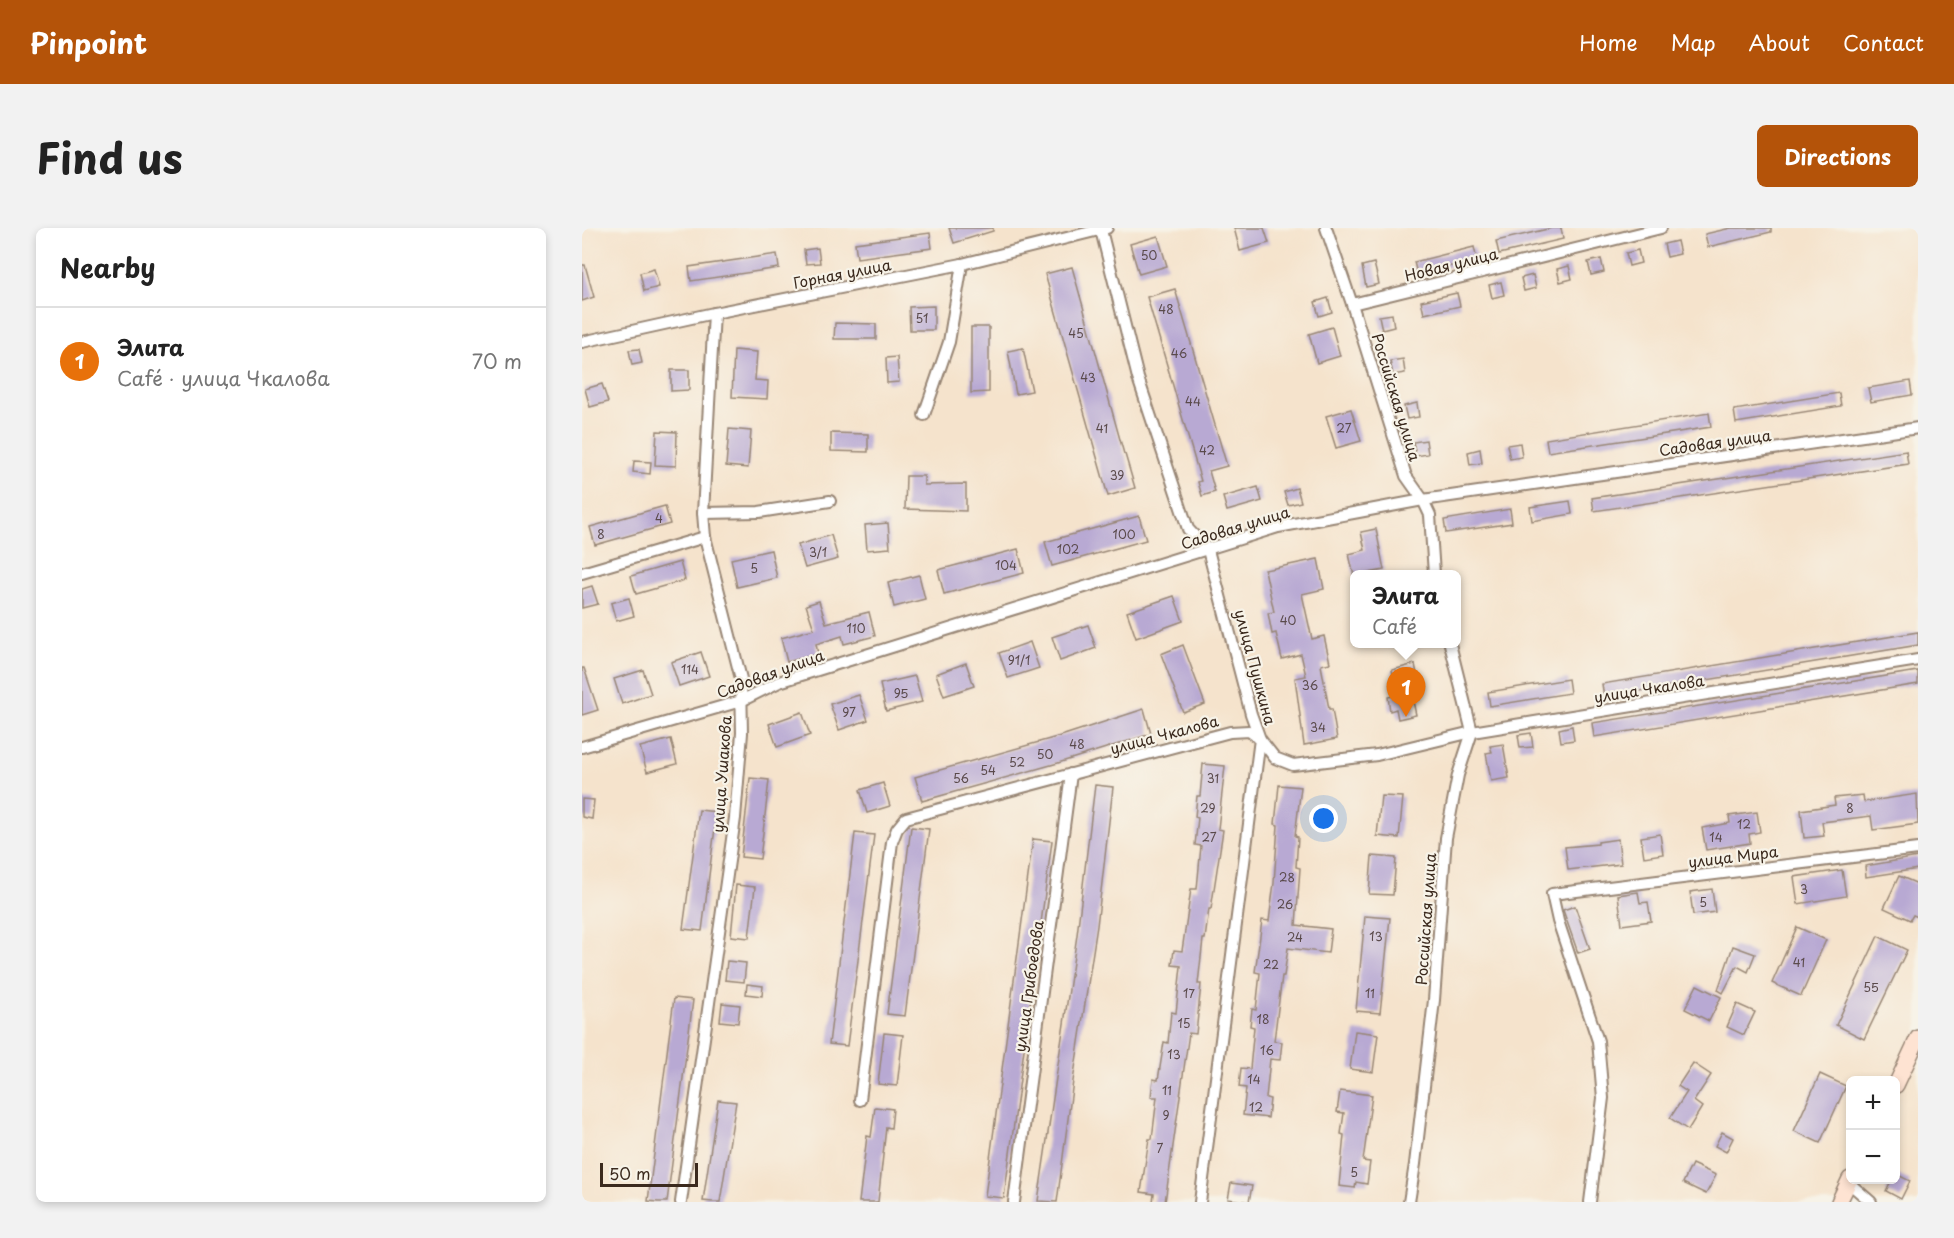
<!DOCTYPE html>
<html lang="en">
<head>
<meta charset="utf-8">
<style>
	:root { --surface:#fff; --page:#f2f2f2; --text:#222; --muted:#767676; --line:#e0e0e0; --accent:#b45309 }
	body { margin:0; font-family:"Playpen Sans",sans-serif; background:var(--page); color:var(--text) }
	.controls { position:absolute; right:18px; bottom:18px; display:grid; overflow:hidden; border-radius:9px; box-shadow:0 3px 9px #0003 }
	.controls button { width:54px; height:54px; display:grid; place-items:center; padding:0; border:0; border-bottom:2px solid var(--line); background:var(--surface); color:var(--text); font:30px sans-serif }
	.scale { position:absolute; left:18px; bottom:15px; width:98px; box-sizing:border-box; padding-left:6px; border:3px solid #3b2a1e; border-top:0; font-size:16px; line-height:21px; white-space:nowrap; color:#3b2a1e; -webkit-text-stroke:4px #f7f3e8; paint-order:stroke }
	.you { position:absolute; left:742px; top:591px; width:21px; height:21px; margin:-15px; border:4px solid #fff; border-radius:50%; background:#1a73e8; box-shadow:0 0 0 9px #1a73e833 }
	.badge { display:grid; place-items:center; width:39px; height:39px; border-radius:50%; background:var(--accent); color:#fff; font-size:20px; font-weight:700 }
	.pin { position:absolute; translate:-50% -50px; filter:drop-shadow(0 2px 3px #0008) }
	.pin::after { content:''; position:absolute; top:32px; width:21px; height:18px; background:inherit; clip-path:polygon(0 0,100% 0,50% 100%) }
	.popup { position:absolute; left:768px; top:342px; width:111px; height:78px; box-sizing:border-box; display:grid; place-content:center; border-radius:9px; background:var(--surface); filter:drop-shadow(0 2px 4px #0005); font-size:20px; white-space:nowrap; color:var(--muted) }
	.popup b { font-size:22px; color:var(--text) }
	.popup::after { content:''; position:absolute; left:50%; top:100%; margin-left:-12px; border:12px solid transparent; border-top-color:var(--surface) }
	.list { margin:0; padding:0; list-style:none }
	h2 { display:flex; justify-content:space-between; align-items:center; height:78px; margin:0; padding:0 24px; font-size:26px }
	h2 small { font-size:20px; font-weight:400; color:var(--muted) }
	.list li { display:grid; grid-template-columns:39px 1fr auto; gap:18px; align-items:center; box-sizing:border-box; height:108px; padding:0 24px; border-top:2px solid var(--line) }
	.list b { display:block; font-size:22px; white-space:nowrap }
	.list p { margin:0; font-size:20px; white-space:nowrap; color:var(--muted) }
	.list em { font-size:20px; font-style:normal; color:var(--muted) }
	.map { position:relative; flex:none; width:1336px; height:974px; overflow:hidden; border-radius:9px }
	header { display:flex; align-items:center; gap:36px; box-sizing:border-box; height:84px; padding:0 30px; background:var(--accent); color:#fff }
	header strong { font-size:28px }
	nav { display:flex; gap:33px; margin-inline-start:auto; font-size:21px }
	.intro { display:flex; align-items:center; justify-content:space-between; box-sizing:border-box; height:144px; padding:0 36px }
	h1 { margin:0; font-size:42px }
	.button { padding:15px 27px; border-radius:9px; background:var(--accent); color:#fff; font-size:21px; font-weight:700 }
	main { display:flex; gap:36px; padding:0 36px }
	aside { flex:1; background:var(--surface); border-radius:9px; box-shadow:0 3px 9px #0003 }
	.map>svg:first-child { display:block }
</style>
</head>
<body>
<header>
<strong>Pinpoint</strong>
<nav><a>Home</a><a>Map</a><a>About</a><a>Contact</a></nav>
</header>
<div class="intro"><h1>Find us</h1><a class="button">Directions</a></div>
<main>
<aside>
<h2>Nearby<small></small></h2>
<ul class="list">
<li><span class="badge" style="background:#e8710a">1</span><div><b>Элита</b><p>Café · улица Чкалова</p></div><em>70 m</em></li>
</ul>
</aside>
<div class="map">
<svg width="1336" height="974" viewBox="0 0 1336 974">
	<rect width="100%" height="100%" fill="#f7f3e8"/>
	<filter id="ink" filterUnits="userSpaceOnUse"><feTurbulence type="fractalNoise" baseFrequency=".0167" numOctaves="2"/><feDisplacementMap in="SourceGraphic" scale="12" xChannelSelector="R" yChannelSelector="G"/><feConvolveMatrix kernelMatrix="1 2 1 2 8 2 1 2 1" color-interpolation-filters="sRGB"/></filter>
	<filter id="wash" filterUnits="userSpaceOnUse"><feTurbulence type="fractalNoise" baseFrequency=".008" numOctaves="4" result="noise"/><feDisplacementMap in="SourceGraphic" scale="24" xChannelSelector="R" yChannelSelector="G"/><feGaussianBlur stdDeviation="1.35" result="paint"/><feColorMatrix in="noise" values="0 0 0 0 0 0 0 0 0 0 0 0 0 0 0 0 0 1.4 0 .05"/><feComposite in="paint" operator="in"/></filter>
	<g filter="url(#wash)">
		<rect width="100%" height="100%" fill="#f5e3cc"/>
		<g id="blocks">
			<g fill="#b8a9d3">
				<polygon points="367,0 411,0 411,3 372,15"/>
				<polygon points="652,0 682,0 687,15 658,23"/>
				<polygon points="970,0 979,0 981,11 917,26 914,13"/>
				<polygon points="1149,0 1189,0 1189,4 1126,19 1123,6"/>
				<polygon points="348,5 350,20 275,30 273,15"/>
				<polygon points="576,8 585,38 557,46 548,16"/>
				<polygon points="1095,13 1098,26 1085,29 1082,16"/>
				<polygon points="892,19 895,32 835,46 832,34"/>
				<polygon points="236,20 238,35 224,36 222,22"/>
				<polygon points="1056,22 1059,35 1047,38 1044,25"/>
				<polygon points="195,26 197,40 109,53 107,39"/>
				<polygon points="1019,31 1022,44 1009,47 1006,34"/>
				<polygon points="792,35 797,56 784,59 780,38"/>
				<polygon points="0,37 3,37 12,69 0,73"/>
				<polygon points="987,38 990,51 978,54 975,41"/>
				<polygon points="490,39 542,226 543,226 553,260 526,268 463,46"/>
				<polygon points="72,41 77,59 62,63 58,45"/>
				<polygon points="951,47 954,60 942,63 939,50"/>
				<polygon points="919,54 922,67 910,70 907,57"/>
				<polygon points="593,61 645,238 627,243 633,264 620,268 616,254 619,253 565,69"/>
				<polygon points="875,65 878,78 842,86 839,73"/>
				<polygon points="746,70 750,84 737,88 733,74"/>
				<polygon points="352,78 352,102 328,102 327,79"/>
				<polygon points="810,86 812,99 800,102 797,88"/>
				<polygon points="253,95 294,96 294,111 252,111"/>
				<polygon points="389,99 407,99 407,164 389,165"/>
				<polygon points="750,99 758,128 735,135 727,106"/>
				<polygon points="441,120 450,163 434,166 426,123"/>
				<polygon points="57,121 60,135 50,137 47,122"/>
				<polygon points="152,122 175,124 173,152 186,153 185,171 150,169"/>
				<polygon points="315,129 317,154 305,155 304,130"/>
				<polygon points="821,131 823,145 811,147 808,133"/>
				<polygon points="89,142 107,142 107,162 89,163"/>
				<polygon points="1328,153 1330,167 1289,174 1286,160"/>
				<polygon points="20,156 26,174 8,179 3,161"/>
				<polygon points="1257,165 1259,178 1154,195 1152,182"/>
				<polygon points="835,175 837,189 825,191 822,178"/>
				<polygon points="769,181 779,213 754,220 744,188"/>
				<polygon points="1127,185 1129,199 966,224 964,211"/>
				<polygon points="147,201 169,203 166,240 144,238"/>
				<polygon points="75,203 95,204 94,238 73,237"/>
				<polygon points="249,205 286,206 286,224 249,223"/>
				<polygon points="844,212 846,226 834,228 831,214"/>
				<polygon points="938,215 940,229 928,231 925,217"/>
				<polygon points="898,221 900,235 888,237 886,224"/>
				<polygon points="1324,223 1326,236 1012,283 1010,270"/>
				<polygon points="52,233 69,234 68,246 51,244"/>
				<polygon points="324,248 342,248 342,257 384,256 384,283 323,281"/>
				<polygon points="676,259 680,273 645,283 641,269"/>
				<polygon points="715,260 719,274 706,277 702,264"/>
				<polygon points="988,273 990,286 950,293 948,279"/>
				<polygon points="83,278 88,296 13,317 8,299"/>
				<polygon points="928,281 930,295 864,305 862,292"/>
				<polygon points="557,288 564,312 470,338 463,314"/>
				<polygon points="306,295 308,320 285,322 283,297"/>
				<polygon points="794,301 802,342 772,348 767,326 783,322 779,304"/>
				<polygon points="249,307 256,331 223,340 216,317"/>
				<polygon points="436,321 442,345 362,366 356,342"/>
				<polygon points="189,322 195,350 155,359 149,331"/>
				<polygon points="736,331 742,361 720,366 730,411 742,408 748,435 739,437 747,481 750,481 755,511 722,517 713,450 724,448 719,426 700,431 694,405 690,406 686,385 692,384 683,342"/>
				<polygon points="98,334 103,352 54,366 49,348"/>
				<polygon points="337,347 343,371 312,379 306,355"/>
				<polygon points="10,358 16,376 0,380 0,361"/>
				<polygon points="592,368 601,393 554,410 545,384"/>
				<polygon points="47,370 52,388 34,393 29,375"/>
				<polygon points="237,373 244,395 287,384 293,408 262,416 260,408 234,416 236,426 205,434 199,410 232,401 224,377"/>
				<polygon points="506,397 514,420 478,433 470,409"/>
				<polygon points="1336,404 1336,417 1022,469 1020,456"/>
				<polygon points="448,414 457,440 426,450 417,425"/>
				<polygon points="601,417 623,476 601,484 579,426"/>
				<polygon points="119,424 127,448 97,458 89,434"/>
				<polygon points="384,435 392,458 362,468 354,446"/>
				<polygon points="833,436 837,456 828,459 834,487 816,491 814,481 808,483 806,469 816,467 810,442"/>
				<polygon points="0,440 2,440 16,482 0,487"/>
				<polygon points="61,442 69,466 40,476 32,451"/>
				<polygon points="1336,443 1336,456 1012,509 1010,495"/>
				<polygon points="333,448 340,474 304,483 298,456"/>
				<polygon points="986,451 988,465 908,478 906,464"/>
				<polygon points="277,467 286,492 257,502 248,476"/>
				<polygon points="562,481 569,506 476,535 340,573 333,549 482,507"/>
				<polygon points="220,484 228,507 195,519 187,496"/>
				<polygon points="990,498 992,512 979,514 977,501"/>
				<polygon points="949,505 951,519 938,520 936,507"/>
				<polygon points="89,511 95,536 65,544 58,519"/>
				<polygon points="921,516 927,550 909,553 904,525 910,524 908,518"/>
				<polygon points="621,536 643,538 636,601 641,602 629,681 627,681 623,711 621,711 616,756 619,756 614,806 607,805 583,974 571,974 572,966 559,964 567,911 570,911 575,869 569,869 571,851 576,852 582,814 586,815 589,784 594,785 599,738 590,737 592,722 600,723 609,661 615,661 619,618 613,617 616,590 613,589 615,568 618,568"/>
				<polygon points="168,550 187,552 178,631 159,629"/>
				<polygon points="301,555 308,578 285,585 278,562"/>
				<polygon points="513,557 531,559 515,698 491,853 475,974 456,973 495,707"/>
				<polygon points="697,557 719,559 713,608 716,609 714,639 718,640 714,697 749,701 746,725 706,720 702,748 700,748 692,813 700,814 698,832 688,831 684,870 688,871 686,890 661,887 664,860 657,859 659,840 668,841 672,799 668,798 670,781 674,782 678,745 673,744 677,716 680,692 687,693 692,655 696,597 693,596"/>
				<polygon points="1335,566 1336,596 1291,602 1289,588 1240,594 1242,608 1222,610 1219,582 1253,577 1252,570 1281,567 1282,574"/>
				<polygon points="799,568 821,569 817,610 795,608"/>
				<polygon points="0,571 12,572 10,591 0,589"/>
				<polygon points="117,582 135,584 120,703 101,701"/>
				<polygon points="1175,584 1178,604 1167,606 1168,615 1124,622 1120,600 1148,595 1147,588"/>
				<polygon points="329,599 347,601 323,788 305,786"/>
				<polygon points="273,605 292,607 265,818 247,816"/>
				<polygon points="1078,606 1081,626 1062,629 1059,609"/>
				<polygon points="451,611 470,613 422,970 403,968"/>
				<polygon points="1036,611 1039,636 986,642 983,619 1016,616 1016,614"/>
				<polygon points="790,628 814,630 811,667 787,666"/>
				<polygon points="1336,629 1336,641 1284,649 1283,638"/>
				<polygon points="1260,642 1264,668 1216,676 1212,649"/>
				<polygon points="1317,648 1336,656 1336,689 1331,687 1328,692 1302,680"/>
				<polygon points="154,657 173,659 167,710 149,708"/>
				<polygon points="1130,661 1133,684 1111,687 1108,664"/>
				<polygon points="1056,664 1058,675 1066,674 1069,693 1040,697 1036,667"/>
				<polygon points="993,678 1008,721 996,725 981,682"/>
				<polygon points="783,688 808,690 798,785 774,783"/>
				<polygon points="1215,699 1244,712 1219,768 1190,755"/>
				<polygon points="1296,708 1325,722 1282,811 1254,797"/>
				<polygon points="1151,718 1173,726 1166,744 1155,738 1141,765 1136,762"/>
				<polygon points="145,733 164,735 162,754 143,752"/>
				<polygon points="165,756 181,758 180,768 164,766"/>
				<polygon points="1115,757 1139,769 1127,793 1103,781"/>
				<polygon points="92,770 111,772 85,974 76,974 66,973"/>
				<polygon points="140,775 158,777 156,795 138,793"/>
				<polygon points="1155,776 1173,784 1162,807 1145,799"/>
				<polygon points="773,803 796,806 791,844 768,841"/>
				<polygon points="302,805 321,807 315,858 296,856"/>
				<polygon points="1111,835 1129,847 1112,873 1120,879 1106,902 1088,890 1105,864 1096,858"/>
				<polygon points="1238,846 1264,858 1238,915 1212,903"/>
				<polygon points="758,863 790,867 781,933 788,934 785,956 774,954 773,960 757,958 762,907 759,906 762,885 755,884"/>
				<polygon points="136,872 154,874 138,974 130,974 121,973"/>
				<polygon points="293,879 311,881 309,900 304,899 296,974 277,974 285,908 289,909"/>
				<polygon points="1140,904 1151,910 1144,924 1133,918"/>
				<polygon points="1110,936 1134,947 1124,966 1101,955"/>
				<polygon points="1314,946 1328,953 1319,971 1304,963 1310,951 1314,951"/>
				<polygon points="649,955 670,958 667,974 646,971"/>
			</g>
		</g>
	</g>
	<g filter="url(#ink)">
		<use href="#blocks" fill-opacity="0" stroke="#988675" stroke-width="1.5"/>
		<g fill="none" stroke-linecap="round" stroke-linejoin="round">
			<g stroke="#988675" stroke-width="14">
				<g id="street">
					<polyline points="744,0 770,76 824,248 841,272 848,287 852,346"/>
					<polyline points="519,2 556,150 606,301 626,322 669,486 678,511 618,974"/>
					<polyline points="770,76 1079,0"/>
					<polyline points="0,114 132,85 380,36 525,0"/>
					<polyline points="342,187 367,114 380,36"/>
					<polyline points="121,285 177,284 248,273"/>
					<polyline points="0,345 123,309"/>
					<polyline points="0,519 159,473 197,454 696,299 841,272 1336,200"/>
					<polyline points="278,872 310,614 315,601 324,590 648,504 667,503 678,511 693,530 711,537 795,527 890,504 1336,432"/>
					<polyline points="1267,955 1289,974"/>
					<polyline points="99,974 153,590 160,505 159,451 123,309 121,285 132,85"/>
					<polyline points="432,974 489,546"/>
					<polyline points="827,974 833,936 852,772 864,610 876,547 890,504 868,416"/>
					<polyline points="1008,974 1021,870 1016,813 976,693 970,666 1336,621"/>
				</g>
			</g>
			<g stroke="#988675" stroke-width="18">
				<g id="secondary">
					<polyline points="1314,857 1336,810"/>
					<polyline points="1257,974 1268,951"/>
				</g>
			</g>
			<use href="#street" stroke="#fff" stroke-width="10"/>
			<use href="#secondary" stroke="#fee3d2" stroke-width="15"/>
		</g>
	</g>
	<g text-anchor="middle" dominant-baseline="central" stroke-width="4.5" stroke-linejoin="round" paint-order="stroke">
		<g font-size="12" fill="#5a4a4b">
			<text x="567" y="27">50</text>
			<text x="584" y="81">48</text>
			<text x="340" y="90">51</text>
			<text x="494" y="105">45</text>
			<text x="597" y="125">46</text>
			<text x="506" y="149">43</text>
			<text x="611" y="173">44</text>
			<text x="520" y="200">41</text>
			<text x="762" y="200">27</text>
			<text x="625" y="222">42</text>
			<text x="535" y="247">39</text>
			<text x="77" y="290">4</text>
			<text x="19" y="306">8</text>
			<text x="542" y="306">100</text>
			<text x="486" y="321">102</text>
			<text x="236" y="324">3/1</text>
			<text x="424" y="337">104</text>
			<text x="172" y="340">5</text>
			<text x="706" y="392">40</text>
			<text x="274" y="400">110</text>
			<text x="437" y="432">91/1</text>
			<text x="108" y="441">114</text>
			<text x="728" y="457">36</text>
			<text x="319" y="465">95</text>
			<text x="267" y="484">97</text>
			<text x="736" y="499">34</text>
			<text x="495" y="516">48</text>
			<text x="463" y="526">50</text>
			<text x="435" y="534">52</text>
			<text x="406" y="542">54</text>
			<text x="379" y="550">56</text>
			<text x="631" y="550">31</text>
			<text x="626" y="580">29</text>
			<text x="1268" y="580">8</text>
			<text x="1162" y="596">12</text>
			<text x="627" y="609">27</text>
			<text x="1134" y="609">14</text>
			<text x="705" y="649">28</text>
			<text x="1222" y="661">3</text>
			<text x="1121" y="674">5</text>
			<text x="703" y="676">26</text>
			<text x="794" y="708">13</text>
			<text x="713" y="709">24</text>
			<text x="1217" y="734">41</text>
			<text x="689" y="736">22</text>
			<text x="1289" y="759">55</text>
			<text x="607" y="765">17</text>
			<text x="788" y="765">11</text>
			<text x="681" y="791">18</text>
			<text x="602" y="795">15</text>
			<text x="685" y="822">16</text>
			<text x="592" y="826">13</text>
			<text x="672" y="851">14</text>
			<text x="585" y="862">11</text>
			<text x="674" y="879">12</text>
			<text x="584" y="887">9</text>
			<text x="578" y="920">7</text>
			<text x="772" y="944">5</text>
		</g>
		<g font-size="15" fill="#3b2a1e" stroke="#f7f3e8">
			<text transform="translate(869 36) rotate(-14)">Новая улица</text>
			<text transform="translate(260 45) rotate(-11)">Горная улица</text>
			<text transform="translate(815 169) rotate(73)">Российская улица</text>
			<text transform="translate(1133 214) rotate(-8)">Садовая улица</text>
			<text transform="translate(653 299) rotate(-17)">Садовая улица</text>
			<text transform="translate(674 439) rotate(75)">улица Пушкина</text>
			<text transform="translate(188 445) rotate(-20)">Садовая улица</text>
			<text transform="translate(1067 460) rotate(-9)">улица Чкалова</text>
			<text transform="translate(582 506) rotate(-15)">улица Чкалова</text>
			<text transform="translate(139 546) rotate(-86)">улица Ушакова</text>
			<text transform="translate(1151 628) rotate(-7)">улица Мира</text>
			<text transform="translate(843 691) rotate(-86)">Российская улица</text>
			<text transform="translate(446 758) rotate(-82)">улица Грибоедова</text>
		</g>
	</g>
</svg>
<div class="controls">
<button>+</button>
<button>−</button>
</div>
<div class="scale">50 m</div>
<div class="you"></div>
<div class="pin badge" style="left:824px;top:489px;background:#e8710a">1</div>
<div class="popup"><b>Элита</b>Café</div>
</div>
</main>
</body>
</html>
